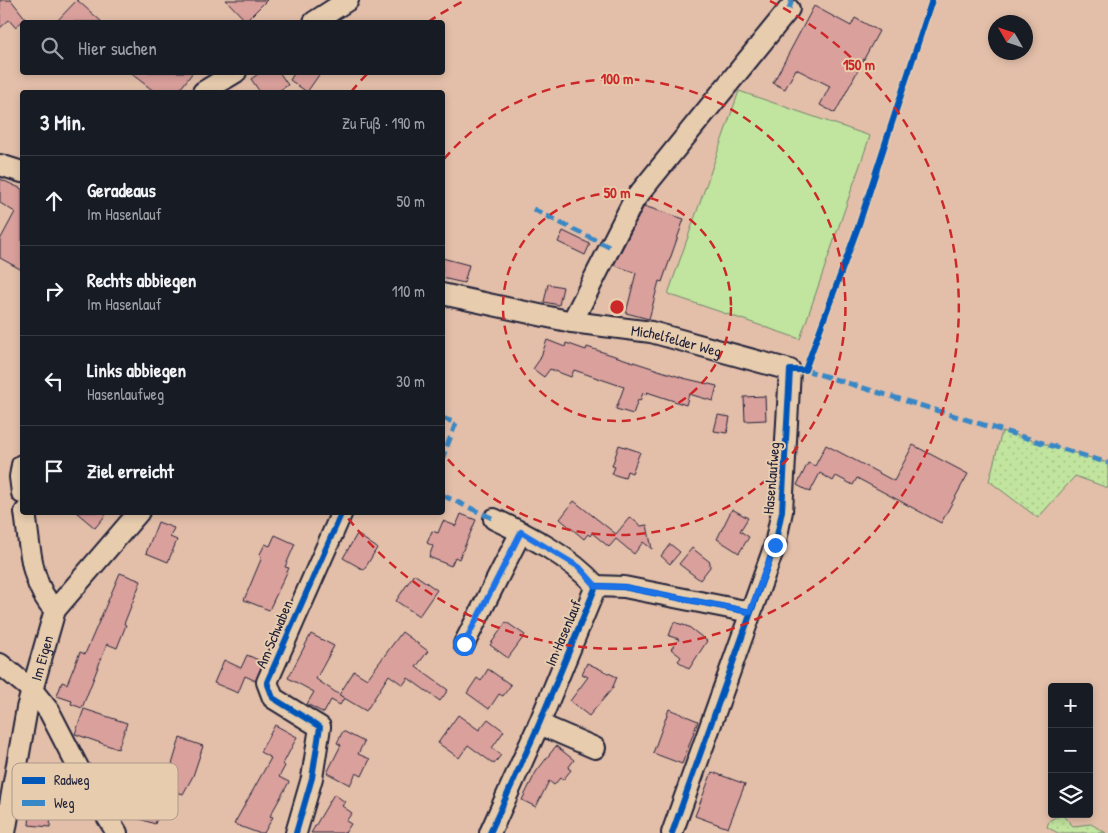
<!DOCTYPE html>
<html lang="de">
<head>
<meta charset="utf-8">
<style>
	:root { --surface:#171b24; --page:#242831; --text:#f1f3f6; --muted:#9ea1a6; --line:#363941 }
	body { margin:0; font-family:"Patrick Hand",sans-serif; background:var(--page); color:var(--text) }
	.controls { position:absolute; right:15px; bottom:15px; display:grid; overflow:hidden; border-radius:5px; box-shadow:0 2px 8px #0003 }
	.controls button { width:45px; height:45px; display:grid; place-items:center; padding:0; border:0; border-bottom:1px solid var(--line); background:var(--surface); color:var(--text); font:25px sans-serif }
	.compass { position:absolute; left:988px; top:15px; width:45px; height:45px; border-radius:50%; background:var(--surface); box-shadow:0 2px 8px #0003; rotate:309deg }
	.stop { position:absolute; width:15px; height:15px; margin:-11px; border:4px solid #1a73e8; border-radius:50%; background:#fff }
	.stop.end { background:#1a73e8; border-color:#fff; box-shadow:0 1px 5px #0008 }
	.list { margin:0; padding:0; list-style:none }
	h2 { display:flex; justify-content:space-between; align-items:center; height:65px; margin:0; padding:0 20px; font-size:21px }
	h2 small { font-size:16px; font-weight:400; color:var(--muted) }
	.list li { display:grid; grid-template-columns:32px 1fr auto; gap:15px; align-items:center; box-sizing:border-box; height:90px; padding:0 20px; border-top:1px solid var(--line) }
	.list b { display:block; font-size:19px; white-space:nowrap }
	.list p { margin:0; font-size:16px; white-space:nowrap; color:var(--muted) }
	.list em { font-size:16px; font-style:normal; color:var(--muted) }
	.icon { flex:none; width:28px; height:28px; fill:none; stroke:currentColor; stroke-width:2; stroke-linecap:round; stroke-linejoin:round }
	.map { position:relative; flex:none; width:1108px; height:833px; overflow:hidden }
	.search { position:absolute; background:var(--surface); box-shadow:0 2px 8px #0003; left:20px; top:20px; width:425px; height:55px; display:flex; align-items:center; gap:12px; box-sizing:border-box; padding:0 18px; border-radius:5px; color:var(--muted); font-size:19px }
	.panel { position:absolute; background:var(--surface); box-shadow:0 2px 8px #0003; left:20px; top:90px; width:425px; height:425px; border-radius:5px }
	.map>svg:first-child { display:block }
</style>
</head>
<body>
<div class="map">
<svg width="1108" height="833" viewBox="0 0 1108 833">
	<defs>
		<pattern id="grass-dots" width="8" height="8" patternUnits="userSpaceOnUse" patternTransform="scale(1.25)"><rect width="8" height="8" fill="#c1e49e"/><path d="M2 2h.1M6 6h.1" fill="none" stroke="#a6c389" stroke-width="1.8" stroke-linecap="round"/></pattern>
	</defs>
	<rect width="100%" height="100%" fill="#e3bfa9"/>
	<filter id="ink" filterUnits="userSpaceOnUse"><feTurbulence type="fractalNoise" baseFrequency=".02" numOctaves="2"/><feDisplacementMap in="SourceGraphic" scale="10" xChannelSelector="R" yChannelSelector="G"/><feConvolveMatrix kernelMatrix="1 2 1 2 8 2 1 2 1" color-interpolation-filters="sRGB"/></filter>
	<g filter="url(#ink)">
		<g fill="url(#grass-dots)" stroke="#72836c">
			<polygon points="1002,431 1108,463 1108,488 1075,476 1038,518 989,481"/>
			<polygon points="1057,816 1063,816 1073,826 1091,824 1106,833 1058,833 1047,827 1049,821"/>
		</g>
		<polygon fill="#c1e49e" stroke="#72836c" points="739,91 870,136 800,339 668,294"/>
		<g fill="#daa09c" stroke="#22223b">
			<polygon points="0,0 11,0 26,19 15,27 9,20 0,28"/>
			<polygon points="77,0 102,22 56,22"/>
			<polygon points="226,0 267,0 246,21"/>
			<polygon points="814,6 851,26 855,18 879,31 835,113 820,105 830,86 796,69 785,89 773,83"/>
			<polygon points="129,72 193,72 178,92 155,92"/>
			<polygon points="261,72 279,72 288,85 277,92 260,92 251,79"/>
			<polygon points="295,72 321,72 307,92 290,80"/>
			<polygon points="0,179 22,189 22,270 0,258 0,240 15,212 0,203"/>
			<polygon points="644,206 684,219 662,282 659,281 649,319 626,313 636,273 614,265"/>
			<polygon points="563,231 590,244 585,255 558,242"/>
			<polygon points="442,258 469,265 464,283 442,278"/>
			<polygon points="548,284 563,287 559,305 544,302"/>
			<polygon points="547,340 565,347 566,343 586,350 587,347 683,378 717,386 713,401 689,394 686,405 647,392 646,395 643,393 640,401 638,400 633,414 616,409 624,387 574,370 571,377 550,369 544,377 533,369 540,359"/>
			<polygon points="765,396 766,420 745,421 744,397"/>
			<polygon points="718,415 730,417 727,433 714,431"/>
			<polygon points="619,445 640,452 632,473 627,471 625,478 612,474 615,467 612,466"/>
			<polygon points="826,445 894,481 913,445 968,474 941,523 857,478 853,485 836,476 833,481 820,473 810,492 797,485 808,463 815,466"/>
			<polygon points="574,501 616,534 630,517 641,526 647,525 652,549 643,542 634,554 616,539 609,547 592,533 590,536 588,534 584,539 560,519"/>
			<polygon points="732,509 748,518 740,531 749,537 739,553 717,539"/>
			<polygon points="76,512 108,512 95,528"/>
			<polygon points="461,514 476,520 459,559 455,557 451,566 429,557 433,546 427,543 432,531 438,533 443,521 456,526"/>
			<polygon points="158,522 174,528 170,537 177,540 168,562 146,553"/>
			<polygon points="357,534 377,548 364,570 343,558"/>
			<polygon points="275,535 295,544 285,567 289,568 269,610 244,600 262,557 259,556 265,544 270,546"/>
			<polygon points="670,544 680,552 670,564 661,556"/>
			<polygon points="692,548 710,562 710,567 700,580 679,564"/>
			<polygon points="120,573 141,581 124,624 126,625 117,648 107,644 82,708 71,704 72,701 57,696 62,682 67,684 80,652 85,654"/>
			<polygon points="414,574 437,590 419,616 396,601"/>
			<polygon points="506,622 525,635 508,658 490,645"/>
			<polygon points="674,622 689,627 707,641 689,669 678,661 681,657 671,649 679,639 669,636"/>
			<polygon points="402,632 428,651 416,667 448,690 440,701 408,678 403,685 389,675 366,711 339,695 354,671 367,679"/>
			<polygon points="311,634 334,646 316,679 344,698 340,705 331,700 324,713 307,704 314,692 288,678"/>
			<polygon points="247,655 263,662 256,681 245,676 238,693 214,683 224,660 241,668"/>
			<polygon points="587,663 617,677 612,689 589,716 570,701 588,677 582,674"/>
			<polygon points="488,669 511,685 503,696 499,694 489,709 467,693 477,678 481,681"/>
			<polygon points="84,709 127,723 118,749 75,734"/>
			<polygon points="669,709 698,721 682,764 653,753"/>
			<polygon points="458,715 479,730 488,719 504,731 492,748 501,755 494,764 468,745 459,758 438,743"/>
			<polygon points="275,725 297,737 283,764 285,766 279,777 289,782 270,816 273,817 264,833 258,833 234,824 271,758 260,752"/>
			<polygon points="343,731 364,742 358,754 370,759 362,776 356,773 350,785 327,773 341,745 337,743"/>
			<polygon points="180,738 203,746 193,776 183,794 168,789 170,782 167,781"/>
			<polygon points="556,746 574,760 568,768 571,770 563,780 560,778 554,785 549,781 536,807 522,800 536,772"/>
			<polygon points="34,765 67,771 64,789 53,787 50,827 29,825"/>
			<polygon points="712,772 745,784 728,828 695,816"/>
			<polygon points="334,794 345,802 342,806 352,813 346,821 351,824 345,833 311,833"/>
			<polygon points="140,799 161,806 155,824 134,817"/>
		</g>
		<g fill="none" stroke-linecap="round" stroke-linejoin="round">
			<g stroke="#22223b" stroke-width="24">
				<g id="minor">
					<polyline points="314,22 348,0"/>
					<polyline points="203,92 236,72"/>
					<polyline points="0,165 22,172"/>
					<path id="s1" d="M 442,294 L 572,322 L 651,332 L 790,370 L 782,511 L 775,545 L 672,833"/>
					<polyline points="572,322 634,200 789,9"/>
					<polyline points="22,465 20,477 22,493"/>
					<path d="M 25,512 C 30,546 30,585 55,610"/>
					<path d="M 494,519 C 530,536 569,556 596,586"/>
					<polyline points="464,644 521,532"/>
					<polyline points="0,664 33,691 49,711 84,779 117,833"/>
					<polyline points="539,724 595,748"/>
					<path id="s2" d="M 5,833 L 27,708 L 55,610 L 139,512"/>
					<polyline points="296,833 312,778 320,727 273,698 267,682 342,512"/>
					<polyline points="490,833 539,724 596,586 624,587 750,612"/>
				</g>
			</g>
			<use href="#minor" stroke="#e7ccae" stroke-width="20"/>
			<g stroke="#3887c6" stroke-width="5" stroke-dasharray="10 5" stroke-linecap="butt">
				<polyline points="789,9 792,0"/>
				<polyline points="533,209 609,247"/>
				<polyline points="805,370 1108,463"/>
				<polyline points="442,418 456,423 442,459"/>
				<polyline points="442,495 494,519"/>
			</g>
			<g stroke="#e7ccae" stroke-width="9">
				<g id="cycleway">
					<polyline points="296,833 312,778 320,727 273,698 267,682 342,512"/>
					<polyline points="490,833 539,724 596,586 624,587 750,612"/>
					<polyline points="672,833 775,545 782,511 790,370 805,370 858,227 932,0"/>
				</g>
			</g>
			<use href="#cycleway" stroke="#0057b8" stroke-width="6"/>
		</g>
	</g>
	<g fill="none" stroke-linecap="round" stroke-linejoin="round" filter="url(#ink)">
		<polyline stroke="#1a73e8" stroke-width="6" points="464,644 521,532 579,567 596,586 624,587 750,612 775,545"/>
	</g>
	<g fill="none" stroke="#cd2829" stroke-width="2.5" stroke-dasharray="9 6">
		<circle cx="617" cy="307" r="114"/>
		<path d="M444 159A228 228 0 1 1 444 455"/>
		<path d="M351 92A342 342 0 0 1 367 74M428 22A342 342 0 0 1 464 1M770 1A342 342 0 1 1 344 513"/>
	</g>
	<g text-anchor="middle" dominant-baseline="central" stroke-width="4" stroke-linejoin="round" paint-order="stroke">
		<g font-size="15" fill="#22223b" stroke="#e7ccae">
			<text stroke="none"><textPath href="#s1" startOffset="239">Michelfelder Weg</textPath></text>
			<text transform="translate(771 478) rotate(-85)">Hasenlaufweg</text>
			<text transform="translate(563 633) rotate(-67)">Im Hasenlauf</text>
			<text transform="translate(274 634) rotate(-67)">Am Schwaben</text>
			<text stroke="none"><textPath href="#s2" startOffset="179">Im Eigen</textPath></text>
		</g>
	</g>
	<rect x="12" y="763" width="166" height="57" rx="8" fill="#e7ccae" stroke="#ac998c" stroke-width="1"/>
	<rect x="22" y="777" width="23" height="7" fill="#0057b8"/>
	<rect x="22" y="800" width="23" height="6" fill="#3887c6"/>
	<g font-size="14" fill="#22223b">
		<text x="54" y="785">Radweg</text>
		<text x="54" y="808">Weg</text>
	</g>
	<circle cx="617" cy="307" r="8" fill="#cd2829" stroke="#e7ccae" stroke-width="2.5"/>
	<g font-size="15" text-anchor="middle" font-weight="bold" fill="#cd2829" stroke="#e7ccae" stroke-width="4" stroke-linejoin="round" paint-order="stroke">
		<text x="859" y="70">150 m</text>
		<text x="617" y="84">100 m</text>
		<text x="617" y="198">50 m</text>
	</g>
</svg>
<div class="controls">
<button>+</button>
<button>−</button>
<button><svg class="icon" aria-label="layers" viewBox="0 0 24 24"><path d="M12 4l9 5-9 5-9-5zM3 14l9 5 9-5"/></svg></button>
</div>
<svg class="compass" viewBox="-18 -18 36 36"><path d="M0-13l5 13h-10z" fill="#e53935"/><path d="M0 13l5-13h-10z" fill="#9ea1a6"/></svg>
<div class="stop" style="left:464px;top:644px"></div>
<div class="stop end" style="left:775px;top:545px"></div>
<div class="search"><svg class="icon" aria-label="search" viewBox="0 0 24 24"><circle cx="10" cy="10" r="6"/><path d="M15 15l6 6"/></svg>Hier suchen</div>
<section class="panel">
<h2>3 Min.<small>Zu Fuß · 190 m</small></h2>
<ul class="list">
<li><svg class="icon" aria-label="ahead" viewBox="0 0 24 24"><path d="M12 20V5M6 11l6-6 6 6"/></svg><div><b>Geradeaus</b><p>Im Hasenlauf</p></div><em>50 m</em></li>
<li><svg class="icon" aria-label="right" viewBox="0 0 24 24"><path d="M7 20v-9h11M14 6l5 5-5 5"/></svg><div><b>Rechts abbiegen</b><p>Im Hasenlauf</p></div><em>110 m</em></li>
<li><svg class="icon" aria-label="left" viewBox="0 0 24 24"><path d="M17 20v-9H6M10 6l-5 5 5 5"/></svg><div><b>Links abbiegen</b><p>Hasenlaufweg</p></div><em>30 m</em></li>
<li><svg class="icon" aria-label="arrive" viewBox="0 0 24 24"><path d="M6 21V4h12l-3 4 3 4H6"/></svg><div><b>Ziel erreicht</b></div></li>
</ul>
</section>
</div>
</body>
</html>
